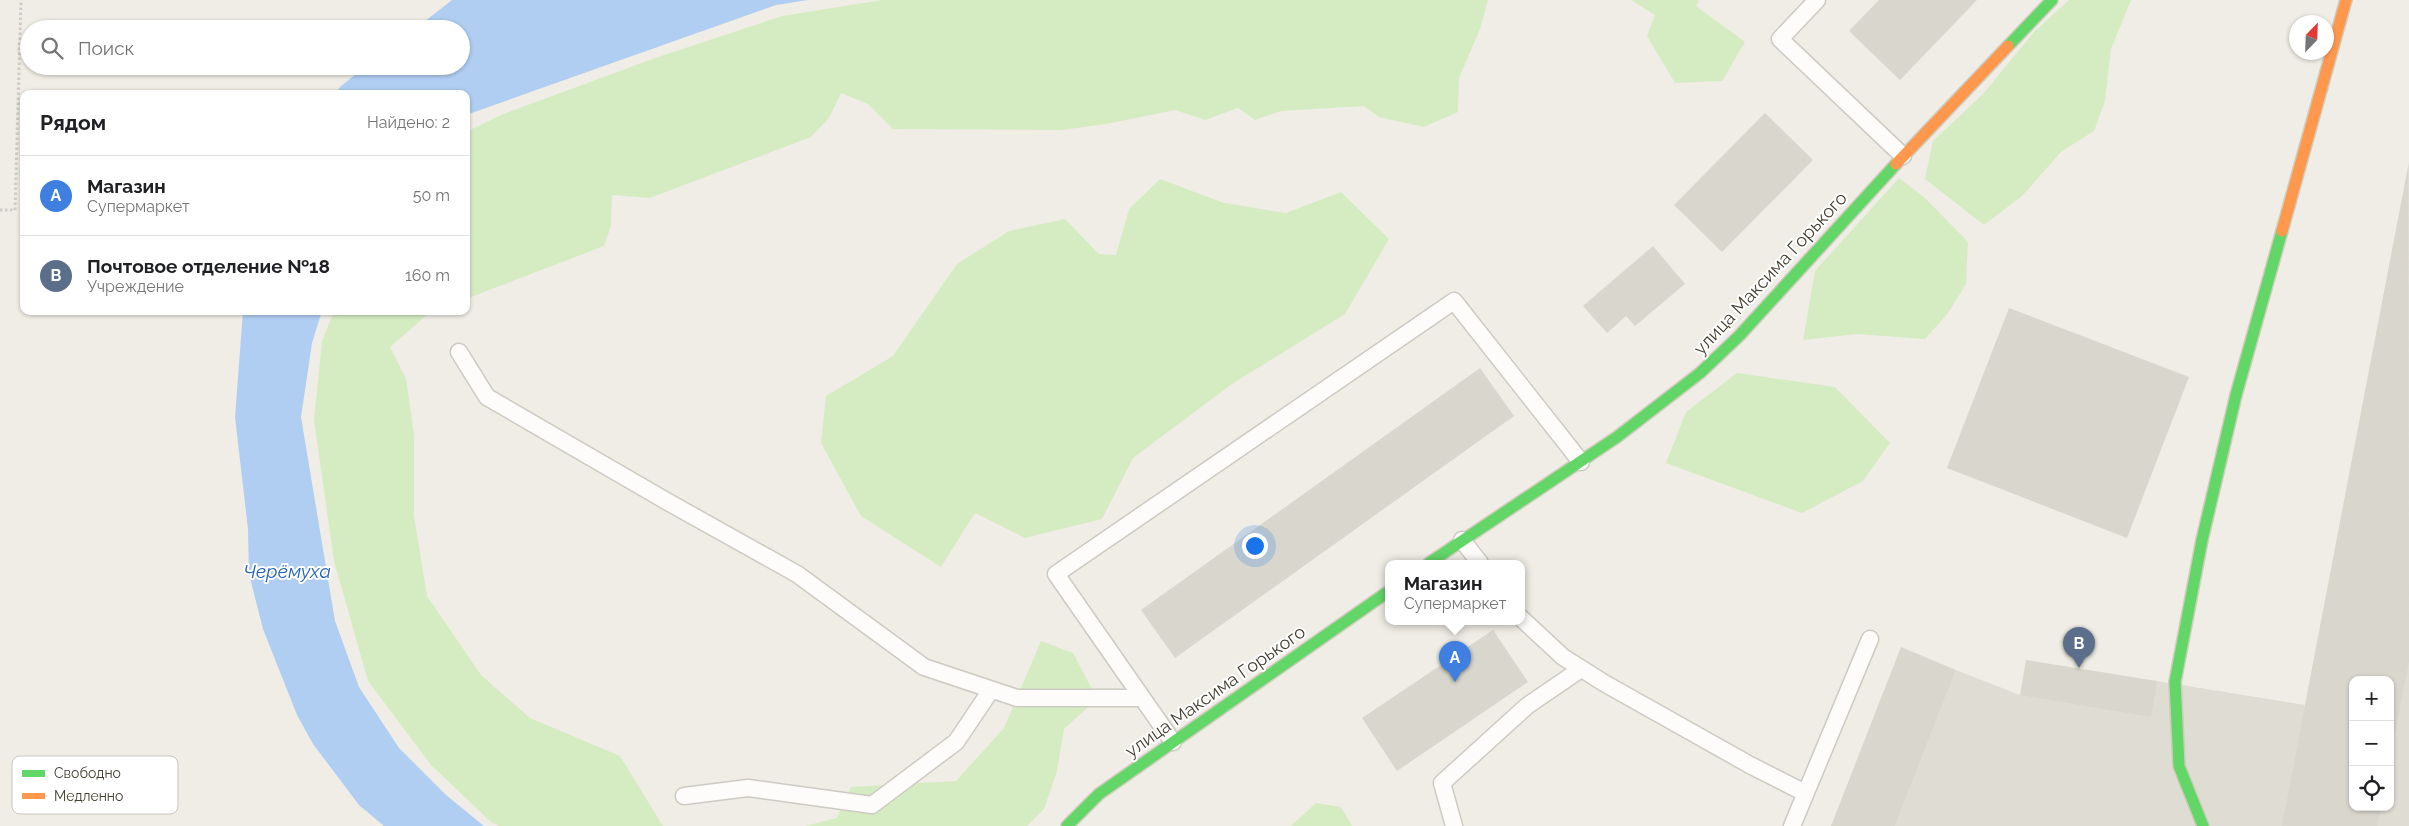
<!DOCTYPE html>
<html lang="ru">
<head>
<meta charset="utf-8">
<style>
	:root { --surface:#fff; --page:#f6f6f6; --text:#202124; --muted:#757577; --line:#e0e0e0; --accent:#807d70 }
	body { margin:0; font-family:Raleway,sans-serif; background:var(--page); color:var(--text) }
	.controls { position:absolute; right:15px; bottom:15px; display:grid; overflow:hidden; border-radius:10px; box-shadow:0 1px 4px #0004 }
	.controls button { width:45px; height:45px; display:grid; place-items:center; padding:0; border:0; border-bottom:1px solid var(--line); background:var(--surface); color:var(--text); font:25px sans-serif }
	.compass { position:absolute; left:2289px; top:15px; width:45px; height:45px; border-radius:50%; background:var(--surface); box-shadow:0 1px 4px #0004; rotate:23deg }
	.you { position:absolute; left:1254px; top:545px; width:18px; height:18px; margin:-12px; border:4px solid #fff; border-radius:50%; background:#1a73e8; box-shadow:0 0 0 8px #1a73e833 }
	.badge { display:grid; place-items:center; width:32px; height:32px; border-radius:50%; background:var(--accent); color:#fff; font-size:16px; font-weight:700 }
	.pin { position:absolute; translate:-50% -41px; filter:drop-shadow(0 1px 2px #0008) }
	.pin::after { content:''; position:absolute; top:26px; width:18px; height:15px; background:inherit; clip-path:polygon(0 0,100% 0,50% 100%) }
	.popup { position:absolute; left:1385px; top:560px; width:140px; height:65px; box-sizing:border-box; display:grid; place-content:center; border-radius:10px; background:var(--surface); filter:drop-shadow(0 1px 4px #0005); font-size:16px; white-space:nowrap; color:var(--muted) }
	.popup b { font-size:19px; color:var(--text) }
	.popup::after { content:''; position:absolute; left:50%; top:100%; margin-left:-10px; border:10px solid transparent; border-top-color:var(--surface) }
	.list { margin:0; padding:0; list-style:none }
	h2 { display:flex; justify-content:space-between; align-items:center; height:65px; margin:0; padding:0 20px; font-size:21px }
	h2 small { font-size:16px; font-weight:400; color:var(--muted) }
	.list li { display:grid; grid-template-columns:32px 1fr auto; gap:15px; align-items:center; box-sizing:border-box; height:80px; padding:0 20px; border-top:1px solid var(--line) }
	.list b { display:block; font-size:19px; white-space:nowrap }
	.list p { margin:0; font-size:16px; white-space:nowrap; color:var(--muted) }
	.list em { font-size:16px; font-style:normal; color:var(--muted) }
	.icon { flex:none; width:28px; height:28px; fill:none; stroke:currentColor; stroke-width:2; stroke-linecap:round; stroke-linejoin:round }
	.map { position:relative; flex:none; width:2409px; height:826px; overflow:hidden }
	.search { position:absolute; background:var(--surface); box-shadow:0 1px 4px #0004; left:20px; top:20px; width:450px; height:55px; display:flex; align-items:center; gap:12px; box-sizing:border-box; padding:0 18px; border-radius:28px; color:var(--muted); font-size:19px }
	.panel { position:absolute; background:var(--surface); box-shadow:0 1px 4px #0004; left:20px; top:90px; width:450px; height:225px; border-radius:10px }
	.map>svg:first-child { display:block }
</style>
</head>
<body>
<div class="map">
<svg width="2409" height="826" viewBox="0 0 2409 826">
	<rect width="100%" height="100%" fill="#efede5"/>
	<path fill="#dfdcd3" fill-rule="evenodd" d="M 2409,162 L 2409,826 L 1895,826 L 1956,670 L 2020,695 L 2157,681 L 2305,705 ZM 2353,680 L 2390,680 L 2390,807 L 2353,807 Z"/>
	<g fill="#d5ecc2">
		<polygon points="883,0 1488,0 1480,29 1459,78 1458,112 1424,127 1379,117 1364,106 1281,111 1255,120 1238,108 1205,120 1175,110 1106,124 1062,130 893,129 868,104 841,93 829,118 811,137 650,198 612,195 611,226 604,246 466,299 466,132 503,114 658,57 782,16"/>
		<polygon points="1631,0 1699,0 1696,6 1745,42 1722,81 1675,83 1647,36 1655,15"/>
		<polygon points="2069,0 2131,0 2111,49 2105,101 2094,131 2061,152 2022,196 1984,225 1925,179 1933,141 1983,94 2034,32"/>
		<polygon points="1899,178 1925,198 1968,242 1966,284 1948,313 1925,339 1857,334 1803,340 1815,271"/>
		<polygon points="1160,179 1224,203 1286,213 1341,192 1389,239 1345,314 1232,384 1133,458 1102,519 1025,538 975,513 941,567 861,516 821,443 826,396 893,356 957,264 1009,231 1065,219 1099,254 1116,255 1129,209"/>
		<polygon points="334,311 435,311 428,314 390,347 406,379 414,434 414,516 427,596 481,675 530,718 620,756 663,826 499,826 491,822 431,765 368,681 334,561 314,420 322,341"/>
		<polygon points="1737,373 1835,387 1890,443 1863,481 1802,513 1666,463 1686,412"/>
		<polygon points="1041,641 1073,653 1097,699 1064,729 1057,771 1044,809 1027,826 805,826 837,818 851,787 956,781 1004,728"/>
		<polygon points="1316,803 1341,807 1352,826 1291,826"/>
	</g>
	<g fill="#b0cef2">
		<polygon points="452,0 808,0 776,5 466,115 466,94 335,94 341,86 366,66 461,66 461,29 415,29"/>
		<polygon points="243,311 322,311 312,343 301,417 335,621 359,687 399,748 446,795 484,826 384,826 359,805 313,744 297,715 263,629 249,574 248,529 235,417"/>
	</g>
	<g fill="#d8d6cd">
		<polygon points="1879,0 1977,0 1900,80 1849,31"/>
		<polygon points="1765,113 1813,160 1722,252 1674,205"/>
		<polygon points="2408,167 2409,661 2391,754 2390,680 2353,680 2353,807 2381,807 2377,826 2282,826"/>
		<polygon points="1653,246 1685,284 1635,326 1626,316 1607,333 1583,306"/>
		<polygon points="2009,308 2189,377 2127,538 1947,468"/>
		<polygon points="1480,368 1514,416 1175,658 1141,610"/>
		<polygon points="1493,630 1528,682 1397,771 1362,718"/>
		<polygon points="1901,647 1956,670 1895,826 1831,826"/>
		<polygon points="2026,660 2157,681 2151,717 2020,695"/>
	</g>
	<g fill="none" stroke-linecap="round" stroke-linejoin="round">
		<g stroke="#cccac3" stroke-width="19">
			<g id="lane">
				<polyline points="1817,0 1780,39 1903,156"/>
				<polyline points="459,352 487,397 668,502 797,574 924,667 1017,698 1142,698"/>
				<polyline points="1462,540 1480,563"/>
				<polyline points="1521,618 1563,657 1604,683 1750,765 1805,793"/>
				<polyline points="1173,742 1056,574 1454,301 1581,462"/>
				<polyline points="684,796 748,788 872,805 956,742 991,690"/>
				<polyline points="1454,826 1442,783 1527,706 1581,669"/>
				<polyline points="1792,826 1870,639"/>
			</g>
		</g>
		<g stroke="#ceccbb" stroke-width="14">
			<g id="fast">
				<polyline points="2008,46 2052,0"/>
				<polyline points="1429,563 1617,437 1700,373 1739,336 1896,164"/>
				<polyline points="1067,826 1099,794 1389,591"/>
				<polyline points="2203,826 2179,766 2175,682 2202,540 2236,395 2282,231"/>
			</g>
		</g>
		<g stroke="#ceccbb" stroke-width="14">
			<g id="slow">
				<polyline points="1896,164 2008,46"/>
				<polyline points="2282,231 2346,0"/>
			</g>
		</g>
		<polyline stroke="#cdcbc5" stroke-width="3" stroke-dasharray="2.5 2.5" stroke-linecap="butt" points="0,210 15,210 21,0"/>
		<use href="#lane" stroke="#fdfcfb" stroke-width="16"/>
		<use href="#fast" stroke="#63d668" stroke-width="11"/>
		<use href="#slow" stroke="#ff974d" stroke-width="11"/>
	</g>
	<g text-anchor="middle" dominant-baseline="central" stroke-width="4" stroke-linejoin="round" paint-order="stroke">
		<g font-size="18" fill="#444031" stroke="#fff">
			<text transform="translate(1770 273) rotate(-47)">улица Максима Горького</text>
			<text transform="translate(1215 691) rotate(-35)">улица Максима Горького</text>
		</g>
		<g font-size="19" font-style="italic" fill="#2161b9" stroke="#fff">
			<text x="287" y="571">Черёмуха</text>
		</g>
	</g>
	<rect x="12" y="756" width="166" height="58" rx="8" fill="#fff" stroke="#c7c6c1" stroke-width="1"/>
	<rect x="22" y="770" width="23" height="7" fill="#63d668"/>
	<rect x="22" y="793" width="23" height="6" fill="#ff974d"/>
	<g font-size="14" fill="#444031">
		<text x="54" y="778">Свободно</text>
		<text x="54" y="801">Медленно</text>
	</g>
</svg>
<div class="controls">
<button>+</button>
<button>−</button>
<button><svg class="icon" aria-label="locate" viewBox="0 0 24 24"><circle cx="12" cy="12" r="6"/><path d="M12 2v4M12 18v4M2 12h4M18 12h4"/></svg></button>
</div>
<svg class="compass" viewBox="-18 -18 36 36"><path d="M0-13l5 13h-10z" fill="#e53935"/><path d="M0 13l5-13h-10z" fill="#757577"/></svg>
<div class="you"></div>
<div class="pin badge" style="left:1455px;top:682px;background:#3f7fe0">A</div>
<div class="popup"><b>Магазин</b>Супермаркет</div>
<div class="pin badge" style="left:2079px;top:668px;background:#5c6f8a">B</div>
<div class="search"><svg class="icon" aria-label="search" viewBox="0 0 24 24"><circle cx="10" cy="10" r="6"/><path d="M15 15l6 6"/></svg>Поиск</div>
<section class="panel">
<h2>Рядом<small>Найдено: 2</small></h2>
<ul class="list">
<li><span class="badge" style="background:#3f7fe0">A</span><div><b>Магазин</b><p>Супермаркет</p></div><em>50 m</em></li>
<li><span class="badge" style="background:#5c6f8a">B</span><div><b>Почтовое отделение №18</b><p>Учреждение</p></div><em>160 m</em></li>
</ul>
</section>
</div>
</body>
</html>
